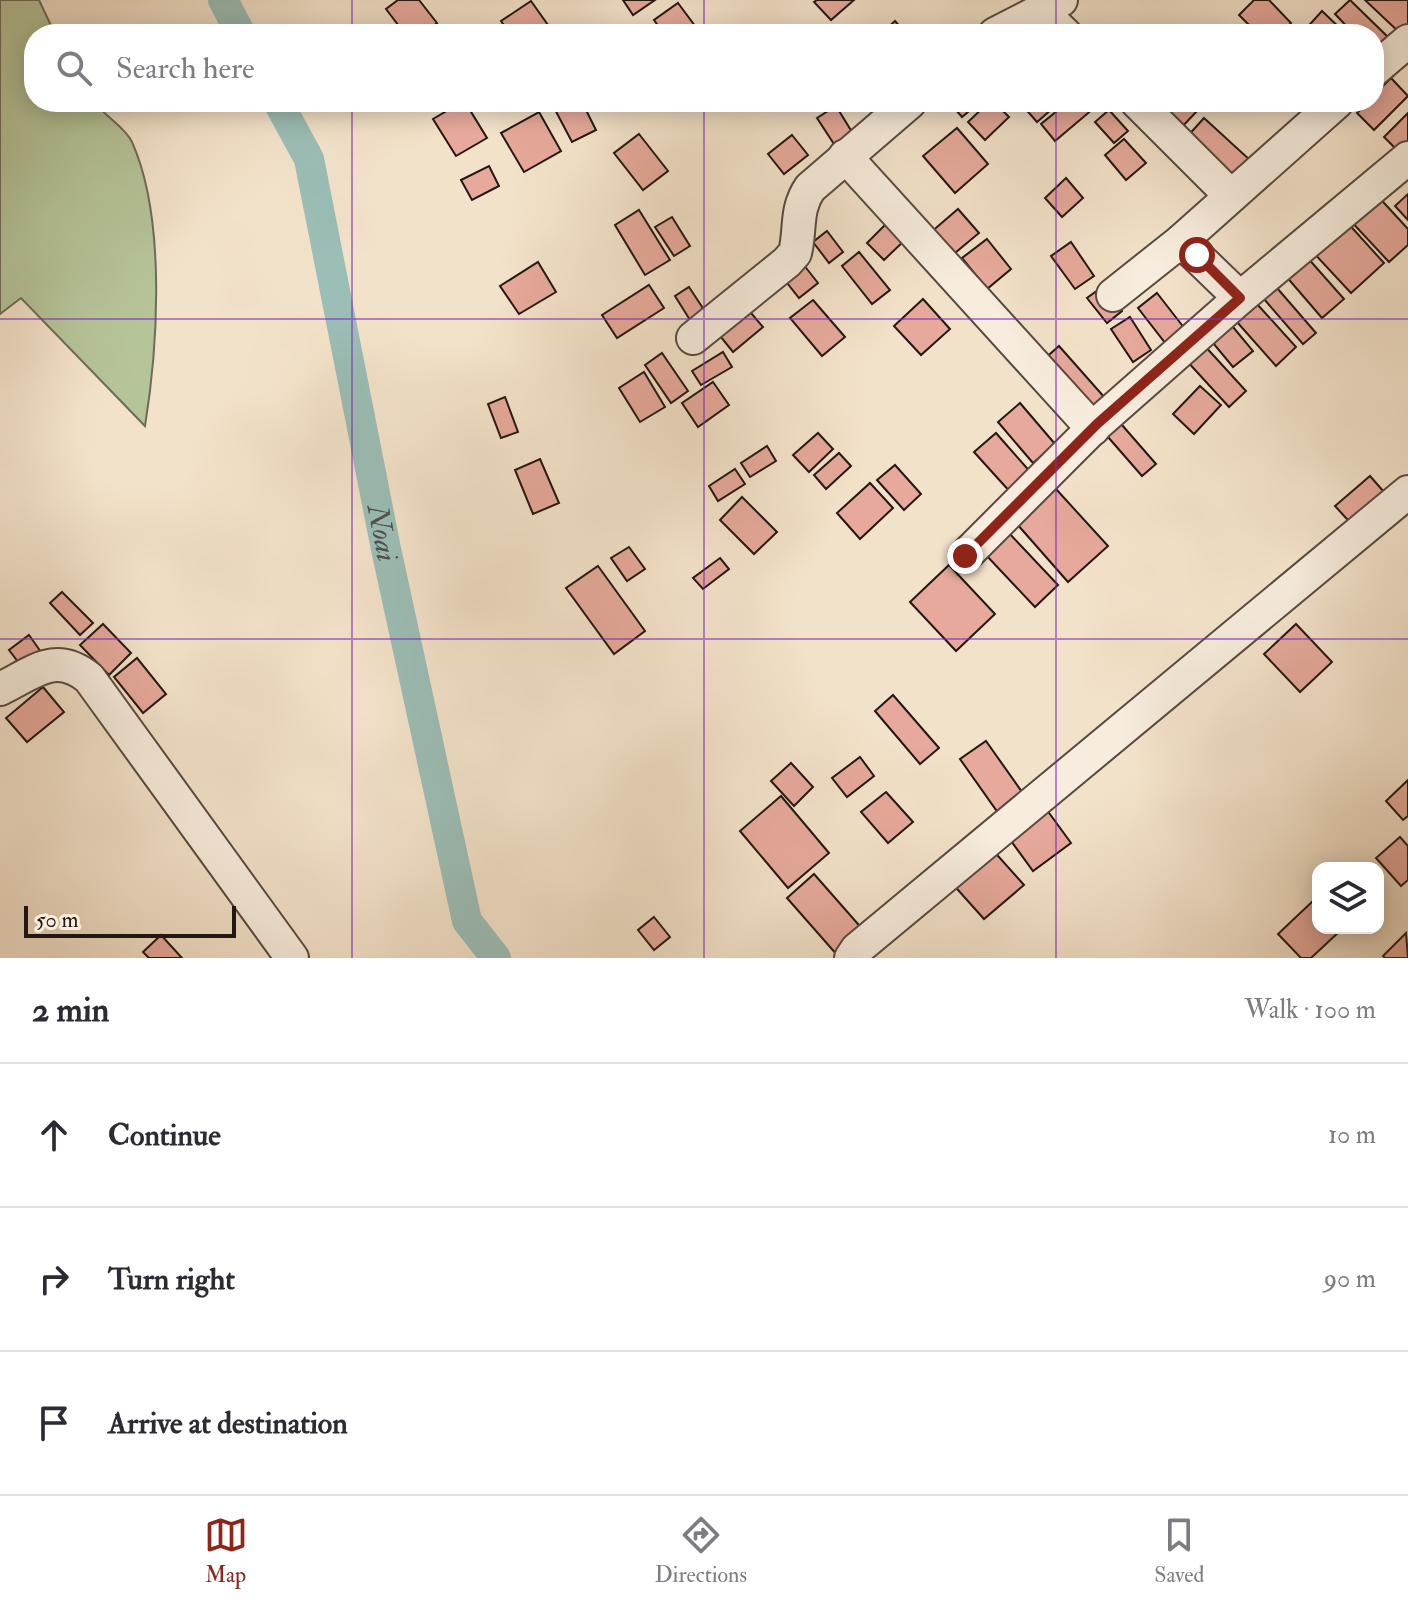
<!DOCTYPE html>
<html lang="en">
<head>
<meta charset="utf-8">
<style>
	:root { --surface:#fff; --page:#f7f7f7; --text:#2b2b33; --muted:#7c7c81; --line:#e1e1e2; --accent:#8f2418 }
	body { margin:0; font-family:"IM FELL Double Pica",serif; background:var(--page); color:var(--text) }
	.controls { position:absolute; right:24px; bottom:24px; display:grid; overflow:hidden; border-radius:16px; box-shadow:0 4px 20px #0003 }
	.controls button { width:72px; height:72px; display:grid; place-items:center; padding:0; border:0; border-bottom:2px solid var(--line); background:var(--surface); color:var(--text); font:40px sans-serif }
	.scale { position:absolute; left:24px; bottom:20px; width:212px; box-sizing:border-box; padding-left:8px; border:4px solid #241611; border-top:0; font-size:22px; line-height:28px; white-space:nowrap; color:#241611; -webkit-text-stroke:6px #f7ecdd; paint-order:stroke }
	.stop { position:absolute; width:24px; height:24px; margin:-18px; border:6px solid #8f2418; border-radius:50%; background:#fff }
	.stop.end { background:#8f2418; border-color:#fff; box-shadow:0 2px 8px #0008 }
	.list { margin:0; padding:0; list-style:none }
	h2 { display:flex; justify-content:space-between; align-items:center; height:104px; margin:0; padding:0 32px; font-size:34px }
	h2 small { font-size:26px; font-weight:400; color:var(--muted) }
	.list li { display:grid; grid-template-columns:52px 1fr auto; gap:24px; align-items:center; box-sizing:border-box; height:144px; padding:0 32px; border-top:2px solid var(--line) }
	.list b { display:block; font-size:30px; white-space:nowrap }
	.list em { font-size:26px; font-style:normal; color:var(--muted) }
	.icon { flex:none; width:44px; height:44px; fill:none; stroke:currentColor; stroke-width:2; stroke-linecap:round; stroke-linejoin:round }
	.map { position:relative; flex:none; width:1408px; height:958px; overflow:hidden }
	.search { position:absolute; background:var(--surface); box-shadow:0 4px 20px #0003; left:24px; right:24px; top:24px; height:88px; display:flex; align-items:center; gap:20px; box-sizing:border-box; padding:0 28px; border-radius:32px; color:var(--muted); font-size:30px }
	.sheet { height:536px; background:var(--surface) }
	nav { display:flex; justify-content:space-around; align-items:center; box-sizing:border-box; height:112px; border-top:2px solid var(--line); background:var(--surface); font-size:22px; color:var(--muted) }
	nav a { display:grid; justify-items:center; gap:4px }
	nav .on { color:var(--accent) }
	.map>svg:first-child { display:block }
</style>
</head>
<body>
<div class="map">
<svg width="1408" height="958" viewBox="0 0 1408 958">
	<rect width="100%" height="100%" fill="#f3e2ca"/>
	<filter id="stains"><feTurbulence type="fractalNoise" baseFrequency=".0025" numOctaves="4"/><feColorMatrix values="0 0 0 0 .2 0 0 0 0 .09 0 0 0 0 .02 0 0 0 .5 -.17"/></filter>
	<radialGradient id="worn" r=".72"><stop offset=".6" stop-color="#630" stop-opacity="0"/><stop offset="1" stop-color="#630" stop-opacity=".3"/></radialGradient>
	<path fill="#b6c49a" stroke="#6d6d56" stroke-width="2" d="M 0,0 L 39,0 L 55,34 L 34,34 L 34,102 L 95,102 C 105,117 125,127 132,142 C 166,218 158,346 145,426 L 21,298 L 0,314 Z"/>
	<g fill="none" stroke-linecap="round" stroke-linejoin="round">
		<g stroke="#9bbeb6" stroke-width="30">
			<polyline points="223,0 241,34"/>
			<path id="s1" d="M 278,102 L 309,159 L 386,549 L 467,921 L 496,958"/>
		</g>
	</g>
	<g fill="#e6a99b" stroke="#241611" stroke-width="2">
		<polygon points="398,0 419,0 437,23 423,34 405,34 386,9"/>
		<polygon points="623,0 655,0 633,15"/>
		<polygon points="817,0 854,0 831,20 814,2"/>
		<polygon points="1254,0 1269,0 1291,23 1281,34 1258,34 1239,15"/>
		<polygon points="1350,0 1392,41 1374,55 1374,34 1354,34 1335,14"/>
		<polygon points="1365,0 1408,0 1408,26 1401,34"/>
		<polygon points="531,1 548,25 535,34 510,34 501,21"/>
		<polygon points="678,3 701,34 664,34 654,20"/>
		<polygon points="1322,11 1346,34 1302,33"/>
		<polygon points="895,21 906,34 881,34"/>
		<polygon points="1391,78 1408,96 1374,130 1357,113 1368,102 1374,102 1374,95"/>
		<polygon points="462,102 465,102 487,138 456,156 433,119"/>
		<polygon points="551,102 582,102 596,130 572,142"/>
		<polygon points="949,102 980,102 962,117"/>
		<polygon points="989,102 994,102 1009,117 985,140 968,122"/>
		<polygon points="1027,102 1060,102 1037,122 1023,106"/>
		<polygon points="1068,102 1100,103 1055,141 1041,124"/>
		<polygon points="1150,102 1192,102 1199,109 1179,130"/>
		<polygon points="836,106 852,132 834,144 817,118"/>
		<polygon points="1109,110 1128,131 1114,143 1095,122"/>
		<polygon points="539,112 561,151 524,172 501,133"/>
		<polygon points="1408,113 1408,149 1402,155 1384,137"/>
		<polygon points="1204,118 1251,161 1232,181 1185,139"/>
		<polygon points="957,128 988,164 955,193 923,156"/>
		<polygon points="639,134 668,171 643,190 614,153"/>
		<polygon points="792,135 808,155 784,174 768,154"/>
		<polygon points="1124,139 1146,163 1126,180 1105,155"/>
		<polygon points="489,166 499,186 472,200 461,180"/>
		<polygon points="1066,178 1083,198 1062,217 1045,198"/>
		<polygon points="1374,192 1408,229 1408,245 1389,262 1347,217"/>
		<polygon points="1408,194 1408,220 1395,206"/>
		<polygon points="958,209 979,233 943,263 923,239"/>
		<polygon points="639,210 670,260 645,275 615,225"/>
		<polygon points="672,217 690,246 674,256 655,227"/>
		<polygon points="890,220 908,237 884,260 867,243"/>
		<polygon points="1345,220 1384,263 1351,293 1311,250"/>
		<polygon points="827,231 843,252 829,263 813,242"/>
		<polygon points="987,239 1011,269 987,289 962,258"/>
		<polygon points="1071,242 1094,276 1075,289 1051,256"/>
		<polygon points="859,252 890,290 872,304 842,266"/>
		<polygon points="1306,256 1344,299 1322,318 1285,275"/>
		<polygon points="799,259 818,283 799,298 780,274"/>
		<polygon points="538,262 556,292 519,314 500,286"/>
		<polygon points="649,285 664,308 617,338 602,315"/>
		<polygon points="689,287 710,319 695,328 675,296"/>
		<polygon points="1102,287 1122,311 1107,323 1087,298"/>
		<polygon points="1277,288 1316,333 1303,344 1264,299"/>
		<polygon points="1157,293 1185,329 1166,344 1138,308"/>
		<polygon points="923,299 950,329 921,355 894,326"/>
		<polygon points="813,300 845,337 822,356 790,318"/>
		<polygon points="1257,304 1296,347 1276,366 1237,322"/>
		<polygon points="746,307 763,327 733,352 716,331"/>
		<polygon points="1130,317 1151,350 1133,362 1111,329"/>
		<polygon points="1228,321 1253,351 1233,367 1208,337"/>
		<polygon points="1203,344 1246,391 1229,407 1186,360"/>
		<polygon points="1059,346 1105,398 1088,413 1042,361"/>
		<polygon points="723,352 732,367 701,385 692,371"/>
		<polygon points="662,353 688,391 671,403 645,365"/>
		<polygon points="644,372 665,407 640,422 619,388"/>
		<polygon points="713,382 729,405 698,427 682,403"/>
		<polygon points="1200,386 1221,405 1194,434 1173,414"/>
		<polygon points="505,397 518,432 501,438 488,404"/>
		<polygon points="1020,403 1055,444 1033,463 998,422"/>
		<polygon points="1115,417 1156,464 1142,476 1101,429"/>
		<polygon points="818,433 833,449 809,472 793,455"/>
		<polygon points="996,433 1033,475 1012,494 974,452"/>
		<polygon points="767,446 776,461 750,477 741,463"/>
		<polygon points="839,453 851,466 826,489 814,475"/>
		<polygon points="540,459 559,503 533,514 515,470"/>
		<polygon points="895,465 921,494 904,510 877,480"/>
		<polygon points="735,469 745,484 718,501 709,486"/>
		<polygon points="1370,476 1391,500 1357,530 1335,506"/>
		<polygon points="870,483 893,508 860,539 837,513"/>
		<polygon points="1056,489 1108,546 1068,582 1017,524"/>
		<polygon points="742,497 777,532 754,554 720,520"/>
		<polygon points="1008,532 1058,585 1035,607 985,554"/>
		<polygon points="629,547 645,569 627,581 611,558"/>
		<polygon points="720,558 729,569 703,589 693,578"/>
		<polygon points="949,565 995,614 956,651 910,602"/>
		<polygon points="598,566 645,631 614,654 566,588"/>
		<polygon points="62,592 93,623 80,635 50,603"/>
		<polygon points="103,624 131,653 109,675 80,645"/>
		<polygon points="1296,624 1332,662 1300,692 1264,654"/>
		<polygon points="29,635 41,652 22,667 9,650"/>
		<polygon points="137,658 166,694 143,713 114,677"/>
		<polygon points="43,687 64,712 27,742 6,718"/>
		<polygon points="893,695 939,748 920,764 875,711"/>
		<polygon points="986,741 1027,799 1001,817 960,759"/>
		<polygon points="860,757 874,776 847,797 832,778"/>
		<polygon points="791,763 813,787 794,806 771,781"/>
		<polygon points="1408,780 1408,816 1403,820 1386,801"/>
		<polygon points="886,792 913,822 888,843 861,812"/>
		<polygon points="781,796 829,853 788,888 740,831"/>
		<polygon points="1044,806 1071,843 1033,871 1006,834"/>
		<polygon points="1400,837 1408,846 1408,880 1401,886 1376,858"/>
		<polygon points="990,847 1024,885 984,919 950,881"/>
		<polygon points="814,874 865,932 838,956 787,898"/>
		<polygon points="1314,900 1318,905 1318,928 1341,930 1311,958 1301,958 1278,934"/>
		<polygon points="654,917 670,937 654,950 638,930"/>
		<polygon points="1406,933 1408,958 1385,958 1383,956"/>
		<polygon points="161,935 182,958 149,958 143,952"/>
	</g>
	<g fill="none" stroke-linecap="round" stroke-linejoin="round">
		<g stroke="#58493f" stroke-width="36">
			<g id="street">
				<polyline points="1041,11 1065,34"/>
				<polyline points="995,34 1061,0"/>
				<polyline points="1374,70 1408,41"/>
				<polyline points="1137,102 1231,196"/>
				<polyline points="845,156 1093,429"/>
				<polyline points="1113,295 1181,241"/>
				<polyline points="1240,298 1181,241 1337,102"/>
				<path d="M 693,338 L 787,262 L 795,253 C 801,229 795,210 810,188 L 910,102"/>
				<polyline points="965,556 1097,424 1240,298 1408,158"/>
				<path d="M 0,689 C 35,672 55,651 89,678 L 292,958"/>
				<polyline points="851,958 857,949 1408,492"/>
			</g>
		</g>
		<use href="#street" stroke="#f7ecdd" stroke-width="32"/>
	</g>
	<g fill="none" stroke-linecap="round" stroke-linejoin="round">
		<polyline stroke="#8f2418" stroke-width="10" points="965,556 1097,424 1240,298 1197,255"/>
	</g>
	<path fill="none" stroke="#7b2cbf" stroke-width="2" stroke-opacity="0.55" d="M 352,0 L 352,34M 704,0 L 704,34M 1056,0 L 1056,34M 352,102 L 352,958M 704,102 L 704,958M 1056,102 L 1056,958M 0,319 L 1408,319M 0,639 L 1408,639"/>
	<g text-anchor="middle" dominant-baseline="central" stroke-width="7" stroke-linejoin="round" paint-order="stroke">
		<g font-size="30" font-style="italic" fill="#4e514b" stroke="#f7ecdd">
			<text stroke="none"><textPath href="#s1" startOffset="446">Noai</textPath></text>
		</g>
	</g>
	<rect width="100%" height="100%" filter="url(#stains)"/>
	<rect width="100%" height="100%" fill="url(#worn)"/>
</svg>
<div class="controls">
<button><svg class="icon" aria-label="layers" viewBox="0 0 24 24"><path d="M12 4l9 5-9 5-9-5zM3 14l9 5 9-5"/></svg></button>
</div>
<div class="scale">50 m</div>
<div class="stop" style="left:1197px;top:255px"></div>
<div class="stop end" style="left:965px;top:556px"></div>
<div class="search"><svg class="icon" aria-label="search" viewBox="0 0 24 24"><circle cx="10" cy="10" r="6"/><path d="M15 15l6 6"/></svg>Search here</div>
</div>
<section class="sheet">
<h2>2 min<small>Walk · 100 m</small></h2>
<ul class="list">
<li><svg class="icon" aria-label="ahead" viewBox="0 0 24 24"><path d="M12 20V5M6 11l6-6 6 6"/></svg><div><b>Continue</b></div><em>10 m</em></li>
<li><svg class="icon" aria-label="right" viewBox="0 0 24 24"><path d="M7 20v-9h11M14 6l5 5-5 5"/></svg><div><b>Turn right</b></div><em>90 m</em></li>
<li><svg class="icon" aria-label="arrive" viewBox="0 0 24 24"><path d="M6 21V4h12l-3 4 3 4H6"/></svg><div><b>Arrive at destination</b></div></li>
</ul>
</section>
<nav>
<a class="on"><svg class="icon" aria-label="map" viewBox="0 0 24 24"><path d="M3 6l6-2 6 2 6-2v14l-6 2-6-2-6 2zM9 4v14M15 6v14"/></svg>Map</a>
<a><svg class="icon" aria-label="directions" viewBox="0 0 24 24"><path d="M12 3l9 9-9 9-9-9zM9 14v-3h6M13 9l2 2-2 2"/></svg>Directions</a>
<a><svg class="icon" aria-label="saved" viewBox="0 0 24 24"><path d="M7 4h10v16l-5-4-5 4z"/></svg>Saved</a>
</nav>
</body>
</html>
